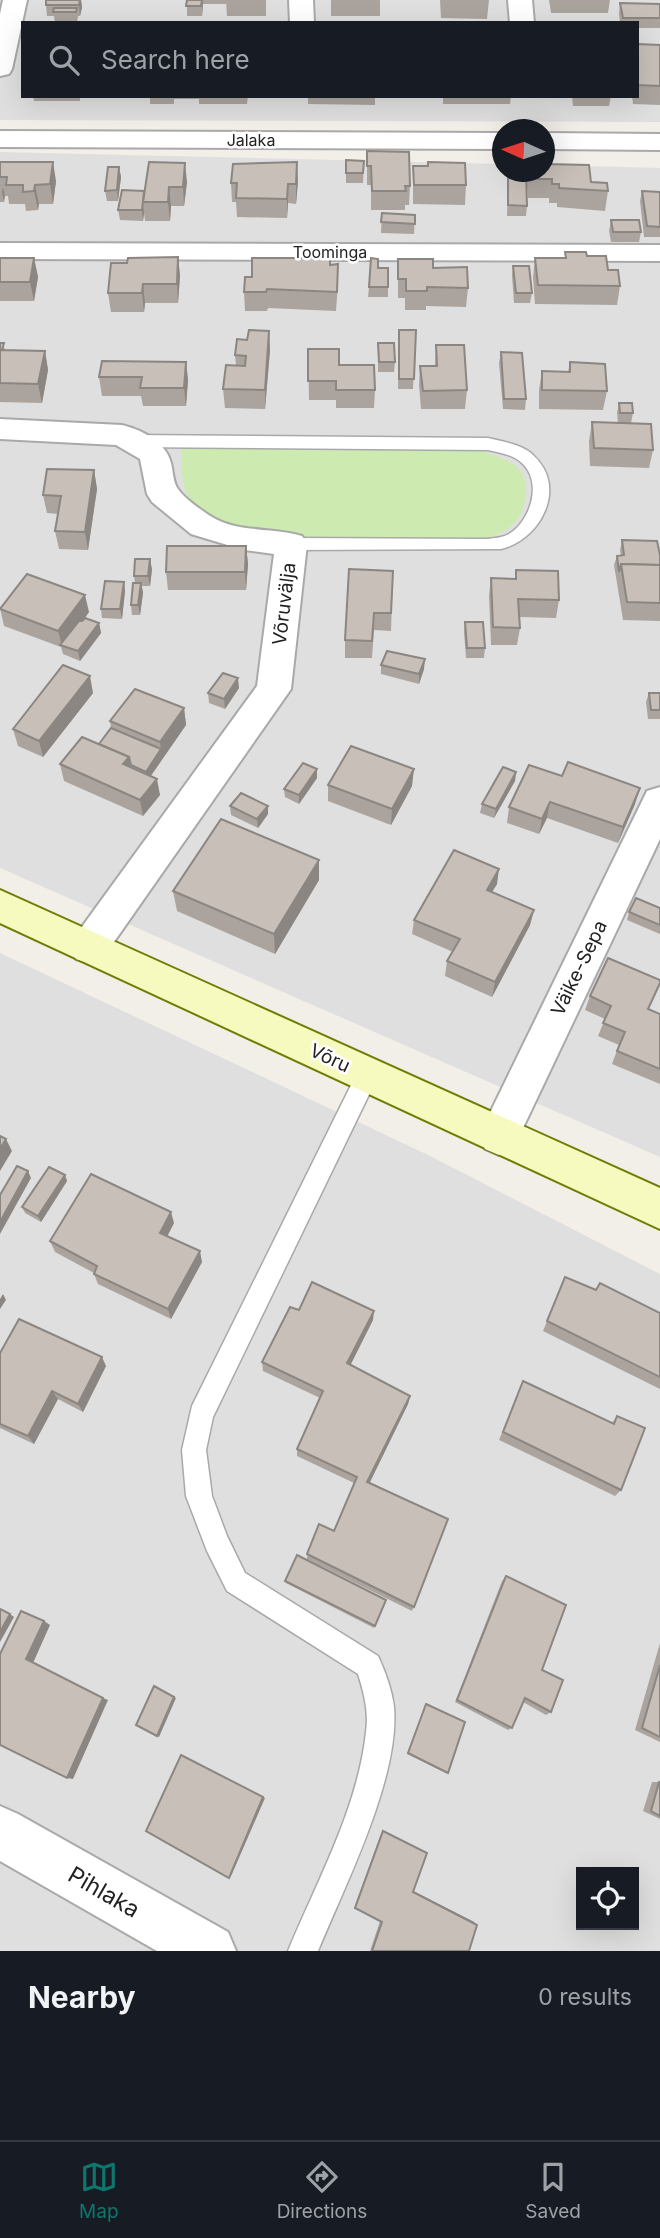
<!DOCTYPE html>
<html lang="en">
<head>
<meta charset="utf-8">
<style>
	:root { --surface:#171b24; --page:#20242c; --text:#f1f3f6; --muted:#9ea1a6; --line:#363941; --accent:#0f766e }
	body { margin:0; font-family:Inter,sans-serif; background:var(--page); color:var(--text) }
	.controls { position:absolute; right:21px; bottom:21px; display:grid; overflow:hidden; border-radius:0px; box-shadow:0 7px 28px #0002 }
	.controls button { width:63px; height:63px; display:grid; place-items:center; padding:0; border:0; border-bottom:2px solid var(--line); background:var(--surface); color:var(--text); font:35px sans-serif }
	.compass { position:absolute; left:492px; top:119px; width:63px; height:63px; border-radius:50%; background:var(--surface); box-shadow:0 7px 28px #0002; rotate:273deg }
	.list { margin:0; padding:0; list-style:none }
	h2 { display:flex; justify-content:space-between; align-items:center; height:91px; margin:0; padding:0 28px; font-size:30px }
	h2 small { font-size:23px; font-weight:400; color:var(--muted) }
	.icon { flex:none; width:38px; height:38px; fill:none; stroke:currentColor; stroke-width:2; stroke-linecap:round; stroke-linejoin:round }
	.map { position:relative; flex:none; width:660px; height:1951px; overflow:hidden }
	.search { position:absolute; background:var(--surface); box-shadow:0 7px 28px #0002; left:21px; right:21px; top:21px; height:77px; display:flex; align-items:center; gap:18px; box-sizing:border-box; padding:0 24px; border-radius:0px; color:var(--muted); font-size:26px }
	.sheet { height:189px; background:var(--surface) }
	nav { display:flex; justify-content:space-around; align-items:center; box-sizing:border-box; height:98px; border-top:2px solid var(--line); background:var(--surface); font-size:19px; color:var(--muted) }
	nav a { display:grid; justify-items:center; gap:4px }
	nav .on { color:var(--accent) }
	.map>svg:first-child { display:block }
</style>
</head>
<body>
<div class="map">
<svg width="660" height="1951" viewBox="0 0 660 1951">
	<rect width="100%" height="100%" fill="#f2efe9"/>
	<g fill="#e0dfdf" fill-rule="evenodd">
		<path d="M 0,0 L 660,0 L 660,122 L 0,120 ZM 23,23 L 637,23 L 637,96 L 23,96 Z"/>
		<polygon points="0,152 502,164 503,172 544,172 545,165 660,168 660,1157 0,868"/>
		<path d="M 0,953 L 426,1154 L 660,1274 L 660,1951 L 0,1951 ZM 581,1872 L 634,1872 L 634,1925 L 581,1925 Z"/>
	</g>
	<path fill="#cdebb0" d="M 181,447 L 479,450 C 492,455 508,458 518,468 C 525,475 526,483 526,493 C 523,522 509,532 482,540 C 419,540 234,552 193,504 C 180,490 182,465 181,447 Z"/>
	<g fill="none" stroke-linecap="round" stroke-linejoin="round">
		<g stroke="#a9a9a9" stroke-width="3">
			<g id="service">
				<path d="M 131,435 L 488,438 C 503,442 523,444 534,456 C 568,488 540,540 501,549 L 291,550 L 282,544 L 291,538 L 487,539 C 494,538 502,538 509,534 C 530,521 542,485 524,465 C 515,455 501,453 488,450 L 131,447 L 123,441 Z"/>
				<path d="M 367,1066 L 375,1069 L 378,1076 L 213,1417 L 206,1450 L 212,1496 L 227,1536 L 245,1573 L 378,1656 C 385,1671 392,1690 394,1707 C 400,1778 345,1885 318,1951 L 288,1951 C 317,1881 358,1808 366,1732 C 369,1712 364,1693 358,1674 L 227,1591 L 207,1551 L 186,1496 L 182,1450 L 192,1406 L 359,1069 Z"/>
			</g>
		</g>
		<g stroke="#a9a9a9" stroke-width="4">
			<g id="minor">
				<polygon points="3,0 27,0 12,69 9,74 0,76 0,14"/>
				<polygon points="289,0 313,0 314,23 290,23"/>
				<polygon points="508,0 532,0 534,23 510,23"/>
				<polygon points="0,131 503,133 503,149 0,147"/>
				<polygon points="544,133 660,134 660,150 544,149"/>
				<polygon points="0,243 660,245 660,261 0,259"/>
				<path d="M 0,419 L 122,425 C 142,430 166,442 171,463 C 173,470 173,483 178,489 C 184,498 202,511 212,517 C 238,533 274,527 302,536 L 307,544 L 291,689 L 102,959 L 89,963 L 76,959 L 70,947 L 76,935 L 257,686 L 274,554 L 244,550 L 191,534 L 152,502 L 147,494 L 140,459 L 116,445 L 0,439 Z"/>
				<polygon points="660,787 660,839 513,1149 499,1155 485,1149 479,1136 485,1123 647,791"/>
				<polygon points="0,1806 18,1814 228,1932 236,1951 157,1951 0,1861"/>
			</g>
		</g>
		<g stroke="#707d05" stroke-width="4">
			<polygon id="secondary" points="0,890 660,1188 660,1229 0,923"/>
		</g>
		<use href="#service" fill="#fff" fill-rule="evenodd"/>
		<use href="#minor" fill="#fff" fill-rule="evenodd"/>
		<use href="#secondary" fill="#f7fabf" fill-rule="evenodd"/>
	</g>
	<g fill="#aba49e">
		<polygon points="46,0 81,0 82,7 80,16 78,16 77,23 55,23 54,16 47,16 46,5"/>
		<polygon points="187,0 266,0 266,16 227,16 226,1 226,4 203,4 202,16 187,16"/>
		<rect x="331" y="0" width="49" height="16"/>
		<polygon points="440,0 489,0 487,19 441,18"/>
		<polygon points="549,0 610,0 608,13 551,13"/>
		<polygon points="620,3 660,4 660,28 637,28 637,23 620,23 619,14"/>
		<polygon points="637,44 660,45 660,105 633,104 632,96 637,96"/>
		<polygon points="33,96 80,96 80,101 34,101"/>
		<polygon points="150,96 248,96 247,104 199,104 199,99 174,99 174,104 150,104"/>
		<polygon points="308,96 375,96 375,105 308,104"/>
		<polygon points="443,96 511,96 510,104 443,104"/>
		<polygon points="572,96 611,96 609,106 573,106"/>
		<polygon points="367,151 410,186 409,205 405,205 405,210 371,210 371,185 367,185"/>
		<polygon points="346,160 364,161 363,183 346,183"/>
		<polygon points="0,162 56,181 53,204 39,204 38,210 26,211 25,204 9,204 8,196 4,196 4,202 0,202"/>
		<polygon points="413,166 466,185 465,205 413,204"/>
		<polygon points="119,167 121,177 118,201 107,201 105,191"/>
		<polygon points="527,172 544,172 591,182 608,191 605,211 557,207 557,203 549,203 549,198 528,198 527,187 527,206 526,216 507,216 508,173 527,179"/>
		<polygon points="298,181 296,204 288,203 287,218 237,217 236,202 232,202 231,183"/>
		<polygon points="187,182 184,206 171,206 170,221 145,221 144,213 143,221 120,220 118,210 144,191"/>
		<polygon points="642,191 660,192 660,237 644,237 640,201"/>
		<polygon points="382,213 415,215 414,234 381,233"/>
		<polygon points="611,220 641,232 639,242 611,242 609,231"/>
		<polygon points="565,252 587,256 620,286 617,305 535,304 533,277 535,258 565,258"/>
		<polygon points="178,257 180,276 178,303 145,303 144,312 111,312 108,293 127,263"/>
		<polygon points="0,258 34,258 38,277 34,301 0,301"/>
		<polygon points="398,259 433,268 468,288 466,307 426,306 426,310 405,310 405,298 398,298"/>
		<polygon points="330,265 338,283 336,311 268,308 267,311 245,311 244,292 252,277"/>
		<polygon points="513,266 532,293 530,303 514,303 512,276"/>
		<polygon points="378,268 388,268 388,297 368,297 369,287"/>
		<polygon points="399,330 416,330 413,389 398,389"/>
		<polygon points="269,331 270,350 265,409 225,408 223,389 236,366 235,355 247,340"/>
		<polygon points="0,343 6,350 45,351 48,370 42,403 0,402"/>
		<polygon points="378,343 395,362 394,372 378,372"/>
		<polygon points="436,345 467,390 465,409 421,409 419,385 420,366 435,366"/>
		<polygon points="308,349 339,365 375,390 374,408 336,408 336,400 309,400"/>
		<polygon points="501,352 526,399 525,410 503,409 499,363"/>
		<polygon points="186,362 188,380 186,406 143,406 141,396 102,396 99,377"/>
		<polygon points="570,362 607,391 603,410 539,409 539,390 542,371 568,372"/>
		<polygon points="619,403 633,413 631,423 618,423 617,413"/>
		<polygon points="592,422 653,450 649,468 590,466 589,441"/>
		<polygon points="94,470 97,489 88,550 59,549 55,531 58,514 47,513 43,495"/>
		<polygon points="622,540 660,555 660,621 623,620 614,565 617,556 621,556 620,550"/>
		<polygon points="246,546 248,564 246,590 168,590 166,572"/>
		<polygon points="152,569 150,586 142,586 143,593 140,615 132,615 131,605 135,583 134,576"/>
		<polygon points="516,570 559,600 556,618 519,617 520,628 517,645 491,645 489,596 491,578 515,579"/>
		<polygon points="393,571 391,631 374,630 372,658 345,658 345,640"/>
		<polygon points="124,582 125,591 122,619 102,618 101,609"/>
		<polygon points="0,608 89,612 85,618 99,623 101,633 80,661 63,654 61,647 4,626"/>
		<polygon points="465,622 485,648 484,658 466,658 464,632"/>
		<polygon points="381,665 424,669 419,684 381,674"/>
		<polygon points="239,688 225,709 209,703 208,693"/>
		<polygon points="93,693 43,757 18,746 13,729"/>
		<polygon points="649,693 660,693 660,719 648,719 646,702"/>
		<polygon points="184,708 186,725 151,776 160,795 143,816 64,781 60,764 99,744 111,728 110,721"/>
		<polygon points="317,769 317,778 299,804 285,797 284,789"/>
		<polygon points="516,772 515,781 494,818 480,813 482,804"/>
		<polygon points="562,776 635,804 618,843 547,818 539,834 507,823 509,807"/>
		<polygon points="328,785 412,786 391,825 328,801"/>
		<polygon points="230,806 268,806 268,814 258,828 231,815"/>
		<polygon points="319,880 275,954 177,911 173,891"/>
		<polygon points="497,884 492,892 534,910 530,925 492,997 445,976 447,961 453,952 412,934 414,920"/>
		<polygon points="660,908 660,934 627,920 629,912"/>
		<polygon points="590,996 649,1010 660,1014 660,1084 612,1064 619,1045 598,1036 605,1019 585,1010"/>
		<polygon points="65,1175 67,1181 41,1222 25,1213 22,1207"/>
		<polygon points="174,1223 167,1237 202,1262 171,1319 98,1284 94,1274 94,1273 55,1252 50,1241"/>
		<polygon points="565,1277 596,1290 660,1313 660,1389 543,1331"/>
		<polygon points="299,1310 373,1320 350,1365 410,1396 408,1404 370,1482 448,1519 412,1611 307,1559 307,1554 334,1531 354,1483 297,1456 297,1449 320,1398 263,1371 262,1362"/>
		<polygon points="0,1353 106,1366 83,1412 58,1399 34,1444 0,1428"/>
		<polygon points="523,1381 612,1423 617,1416 621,1490 615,1496 499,1440"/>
		<polygon points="506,1576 551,1712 546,1715 523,1702 512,1728 508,1730 455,1702 502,1581"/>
		<polygon points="285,1581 386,1600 374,1628 286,1583"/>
		<polygon points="660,1643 660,1742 635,1730"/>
		<polygon points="426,1704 448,1773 446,1773 407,1754"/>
		<polygon points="652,1782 660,1782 660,1819 643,1811"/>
		<polygon points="382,1831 427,1853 413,1891 474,1922 469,1951 370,1951 380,1921 355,1908 355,1905"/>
	</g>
	<g fill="#8b8681">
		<polygon points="80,0 81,0 82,7 80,16 79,5"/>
		<polygon points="202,0 203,0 203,4 202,16"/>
		<polygon points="53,162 56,181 53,204 50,184"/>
		<polygon points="297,162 298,181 296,204 296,184"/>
		<polygon points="185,163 187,182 184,206 183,187"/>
		<polygon points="119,167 121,177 118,201 117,190"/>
		<polygon points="288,184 288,203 287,218 287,199"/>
		<polygon points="35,185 39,204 38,210 34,191"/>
		<polygon points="3,187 5,197 4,202 2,192"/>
		<polygon points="169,187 171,206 170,221 168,202"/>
		<polygon points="143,203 144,213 143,221 142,210"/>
		<polygon points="178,257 180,276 178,303 177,284"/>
		<polygon points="34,258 38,277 34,301 30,282"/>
		<polygon points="143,284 145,303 144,312 142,293"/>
		<polygon points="269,331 270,350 265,409 265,390"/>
		<polygon points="45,351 48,370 42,403 38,384"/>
		<polygon points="186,362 188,380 186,406 184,388"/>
		<polygon points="94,470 97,489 88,550 85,532"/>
		<polygon points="246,546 248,564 246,590 245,572"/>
		<polygon points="150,559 152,569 150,586 148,576"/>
		<polygon points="124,582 125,591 122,619 120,609"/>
		<polygon points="141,583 143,593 140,615 138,605"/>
		<polygon points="85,595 89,612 64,646 62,645 58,631"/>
		<polygon points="99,623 101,633 80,661 78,651"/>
		<polygon points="425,659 424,669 419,684 419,674"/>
		<polygon points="90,676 93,693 43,757 39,741"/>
		<polygon points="238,678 239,688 225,709 224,699"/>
		<polygon points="184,708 186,725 147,781 146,772 161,749 160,742"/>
		<polygon points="129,757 132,773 123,764"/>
		<polygon points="317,769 317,778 299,804 299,795"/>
		<polygon points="414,769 412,786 391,825 392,809"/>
		<polygon points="516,772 515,781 494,818 496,809"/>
		<polygon points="157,779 160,795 143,816 140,800"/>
		<polygon points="640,788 635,804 618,843 623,827"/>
		<polygon points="550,802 547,818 539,834 542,819"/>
		<polygon points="268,806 268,814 258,828 257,819"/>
		<polygon points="319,860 319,880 275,954 274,934"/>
		<polygon points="499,869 497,884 484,905 487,890"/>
		<polygon points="534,910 530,925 492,997 495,982"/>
		<polygon points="6,1139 12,1151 0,1171 0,1149"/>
		<polygon points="28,1171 31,1178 0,1234 0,1222"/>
		<polygon points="65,1175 67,1181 41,1222 38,1216"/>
		<polygon points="171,1212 174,1223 163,1244 160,1233"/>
		<polygon points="200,1251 202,1262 171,1319 168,1309"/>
		<polygon points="3,1294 6,1300 0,1309 0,1299"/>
		<polygon points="374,1311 373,1320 347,1372 347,1363"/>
		<polygon points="102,1357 106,1366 83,1412 78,1404"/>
		<polygon points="52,1391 58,1399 34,1444 28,1436"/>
		<polygon points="410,1396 408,1404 367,1488 367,1482"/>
		<polygon points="10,1614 14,1617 0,1642 0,1632"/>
		<polygon points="44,1621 50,1625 33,1663 26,1659"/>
		<polygon points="174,1697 176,1698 159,1737 157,1736"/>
		<polygon points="103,1698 108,1700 73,1779 67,1778"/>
		<polygon points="184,1756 265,1798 231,1876 229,1878"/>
		<polygon points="411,1890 474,1922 477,1925 413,1892"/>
	</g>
	<g fill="#c7bfb8" stroke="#8b8681" stroke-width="2">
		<polygon points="46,0 80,0 79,5 46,5"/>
		<polygon points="187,0 202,0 201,6 186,6"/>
		<polygon points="620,3 660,4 660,18 623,18"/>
		<polygon points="54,8 77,8 76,12 53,12"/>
		<polygon points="637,44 660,45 660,86 637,85"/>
		<polygon points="367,151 409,152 410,186 405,186 406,191 372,191 371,166 367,166"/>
		<polygon points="346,160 364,161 363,173 346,173"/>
		<polygon points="0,162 53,162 50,184 35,185 34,191 23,192 23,185 6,185 7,177 0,177"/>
		<polygon points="149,162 185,163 183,187 169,187 168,202 143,202"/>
		<polygon points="297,162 296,184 288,184 287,199 236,198 237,183 231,183 233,164"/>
		<polygon points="428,162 465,163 466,185 414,185 413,166 428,166"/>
		<polygon points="544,164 589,165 591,182 607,183 608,191 559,188 559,184 552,184 552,179 530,179 529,172 544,172"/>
		<polygon points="108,167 119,167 117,190 105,191"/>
		<polygon points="508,173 526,173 527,206 508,205"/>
		<polygon points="122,190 144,191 142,210 118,210"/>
		<polygon points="642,191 660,192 660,227 647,226"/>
		<polygon points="382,213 415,215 415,224 381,222"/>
		<polygon points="611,220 639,220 641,232 613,232"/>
		<polygon points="565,252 586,252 587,256 606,256 608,270 618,270 620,286 538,285 535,258 566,258"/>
		<polygon points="178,257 177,284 143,284 142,293 108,293 111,263 127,263 128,258"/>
		<polygon points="0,258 34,258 30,282 0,282"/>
		<polygon points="252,258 330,258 330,265 338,264 337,292 267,289 266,292 244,292 245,277 252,277"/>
		<polygon points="371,258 378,259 378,268 388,268 388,287 369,287"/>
		<polygon points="398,259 433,259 433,268 467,267 468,288 427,287 427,291 406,291 406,279 398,279"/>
		<polygon points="513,266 529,266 532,293 516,293"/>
		<polygon points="249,330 269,331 265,390 223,389 226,365 245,366 246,356 235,355 237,339 247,340"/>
		<polygon points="399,330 416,330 414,379 399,379"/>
		<polygon points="0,343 4,343 2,350 45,351 38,384 0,383"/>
		<polygon points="378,343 394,343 395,362 379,362"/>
		<polygon points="436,345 464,345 467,390 423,391 420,366 437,366"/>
		<polygon points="308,349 339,349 339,365 374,365 375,390 336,390 336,381 308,381"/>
		<polygon points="501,352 522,353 526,399 504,399"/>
		<polygon points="102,361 186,362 184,388 140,388 142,377 99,377"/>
		<polygon points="570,362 605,364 607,391 542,390 542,371 570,372"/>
		<polygon points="619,403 632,403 633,413 620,413"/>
		<polygon points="592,422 651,424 653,450 594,448"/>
		<polygon points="47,469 94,470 85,532 55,531 61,496 43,495"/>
		<polygon points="622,540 657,541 660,555 660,565 621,564 619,572 617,556 624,555"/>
		<polygon points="167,546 246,546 245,572 166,572"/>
		<polygon points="135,559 150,559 148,576 134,576"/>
		<polygon points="621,564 660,565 660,603 627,602"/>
		<polygon points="349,569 393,571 391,613 374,613 372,641 345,640"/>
		<polygon points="516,570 558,571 559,600 518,599 520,628 493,627 491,578 516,579"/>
		<polygon points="27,574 85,595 58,631 0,609"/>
		<polygon points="105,581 124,582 120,609 101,609"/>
		<polygon points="133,583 141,583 138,605 131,605"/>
		<polygon points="85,618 99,623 78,651 60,645 79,621 82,621"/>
		<polygon points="465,622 483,622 485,648 467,648"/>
		<polygon points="387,651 425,659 419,674 381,665"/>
		<polygon points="63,665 90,676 39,741 13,729"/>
		<polygon points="223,673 238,678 224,699 208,693"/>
		<polygon points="135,689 184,708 160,742 110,721"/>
		<polygon points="649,693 660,693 660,710 651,710"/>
		<polygon points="111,728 161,749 146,772 131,765 129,757 99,744"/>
		<polygon points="82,737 129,757 123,764 157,779 140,800 60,764"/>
		<polygon points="351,746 414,769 392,809 328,785"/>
		<polygon points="568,762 640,788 623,827 550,802 542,819 509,807 529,765 562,776"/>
		<polygon points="303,763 317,769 299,795 284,789"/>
		<polygon points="503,767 516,772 496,809 482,804"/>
		<polygon points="241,793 268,806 257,819 230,806"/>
		<polygon points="221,819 319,860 274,934 173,891"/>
		<polygon points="454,850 499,869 487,890 534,910 495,982 447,961 460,939 414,920"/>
		<polygon points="636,898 660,908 660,925 629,912"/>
		<polygon points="608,958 660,980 660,983 648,1009 660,1014 660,1069 617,1051 625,1032 603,1023 611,1006 590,996"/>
		<polygon points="0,1136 6,1139 0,1149"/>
		<polygon points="17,1166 28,1171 0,1222 0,1195"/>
		<polygon points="49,1167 65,1175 38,1216 22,1207"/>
		<polygon points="91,1174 171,1212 160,1233 200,1251 168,1309 94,1274 97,1266 50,1241"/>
		<polygon points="565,1277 596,1290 600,1283 660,1313 660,1377 547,1321"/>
		<polygon points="312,1282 374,1311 347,1363 410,1396 367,1482 448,1519 414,1607 307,1554 319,1524 334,1531 357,1477 297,1449 323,1391 262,1362 290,1307 299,1310"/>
		<polygon points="19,1319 102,1357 78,1404 52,1391 28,1436 0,1424 0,1353"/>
		<polygon points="523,1381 614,1424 617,1416 645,1428 621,1490 503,1432"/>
		<polygon points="297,1555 386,1600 375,1626 285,1581"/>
		<polygon points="506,1576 566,1605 542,1670 563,1680 551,1712 525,1698 512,1728 457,1700"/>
		<polygon points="0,1609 10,1614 0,1632"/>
		<polygon points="21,1611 44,1621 26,1659 103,1698 67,1778 0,1745 0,1654"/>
		<polygon points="660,1665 660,1737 642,1728"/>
		<polygon points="154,1686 174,1697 157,1736 136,1725"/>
		<polygon points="426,1704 465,1722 448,1773 408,1753"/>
		<polygon points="181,1755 263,1797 229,1878 146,1831"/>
		<polygon points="659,1782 660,1782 660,1816 651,1811"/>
		<polygon points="383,1831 427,1853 413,1892 477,1925 469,1951 372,1951 382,1922 355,1908"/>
	</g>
	<g text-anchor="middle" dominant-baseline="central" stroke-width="5" stroke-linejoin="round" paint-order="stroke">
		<g font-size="16" fill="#222" stroke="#fff">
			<text x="251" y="140">Jalaka</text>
			<text x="330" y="252">Toominga</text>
		</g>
		<g font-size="19" fill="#222" stroke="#fff">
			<text transform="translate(284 604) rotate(-83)">Võruvälja</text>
			<text transform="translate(579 968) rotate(-64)">Väike-Sepa</text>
			<text transform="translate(330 1058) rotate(25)">Võru</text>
		</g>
		<g font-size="23" fill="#222" stroke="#fff">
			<text transform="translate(104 1892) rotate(30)">Pihlaka</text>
		</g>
	</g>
</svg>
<div class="controls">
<button><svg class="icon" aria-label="locate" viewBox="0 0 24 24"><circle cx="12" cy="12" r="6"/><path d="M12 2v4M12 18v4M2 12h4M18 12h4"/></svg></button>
</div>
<svg class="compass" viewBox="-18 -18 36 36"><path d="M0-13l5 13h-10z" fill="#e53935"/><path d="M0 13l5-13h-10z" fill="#9ea1a6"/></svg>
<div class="search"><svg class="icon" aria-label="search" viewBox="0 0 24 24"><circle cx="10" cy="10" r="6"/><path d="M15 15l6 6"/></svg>Search here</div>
</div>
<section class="sheet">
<h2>Nearby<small>0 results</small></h2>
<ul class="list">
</ul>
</section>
<nav>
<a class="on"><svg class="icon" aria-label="map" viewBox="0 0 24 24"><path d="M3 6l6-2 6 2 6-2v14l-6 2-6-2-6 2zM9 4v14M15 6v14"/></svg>Map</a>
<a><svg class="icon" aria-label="directions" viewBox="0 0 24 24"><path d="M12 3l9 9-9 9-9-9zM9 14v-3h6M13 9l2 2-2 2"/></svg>Directions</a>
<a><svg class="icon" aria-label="saved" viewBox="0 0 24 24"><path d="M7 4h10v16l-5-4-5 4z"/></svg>Saved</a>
</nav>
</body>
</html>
